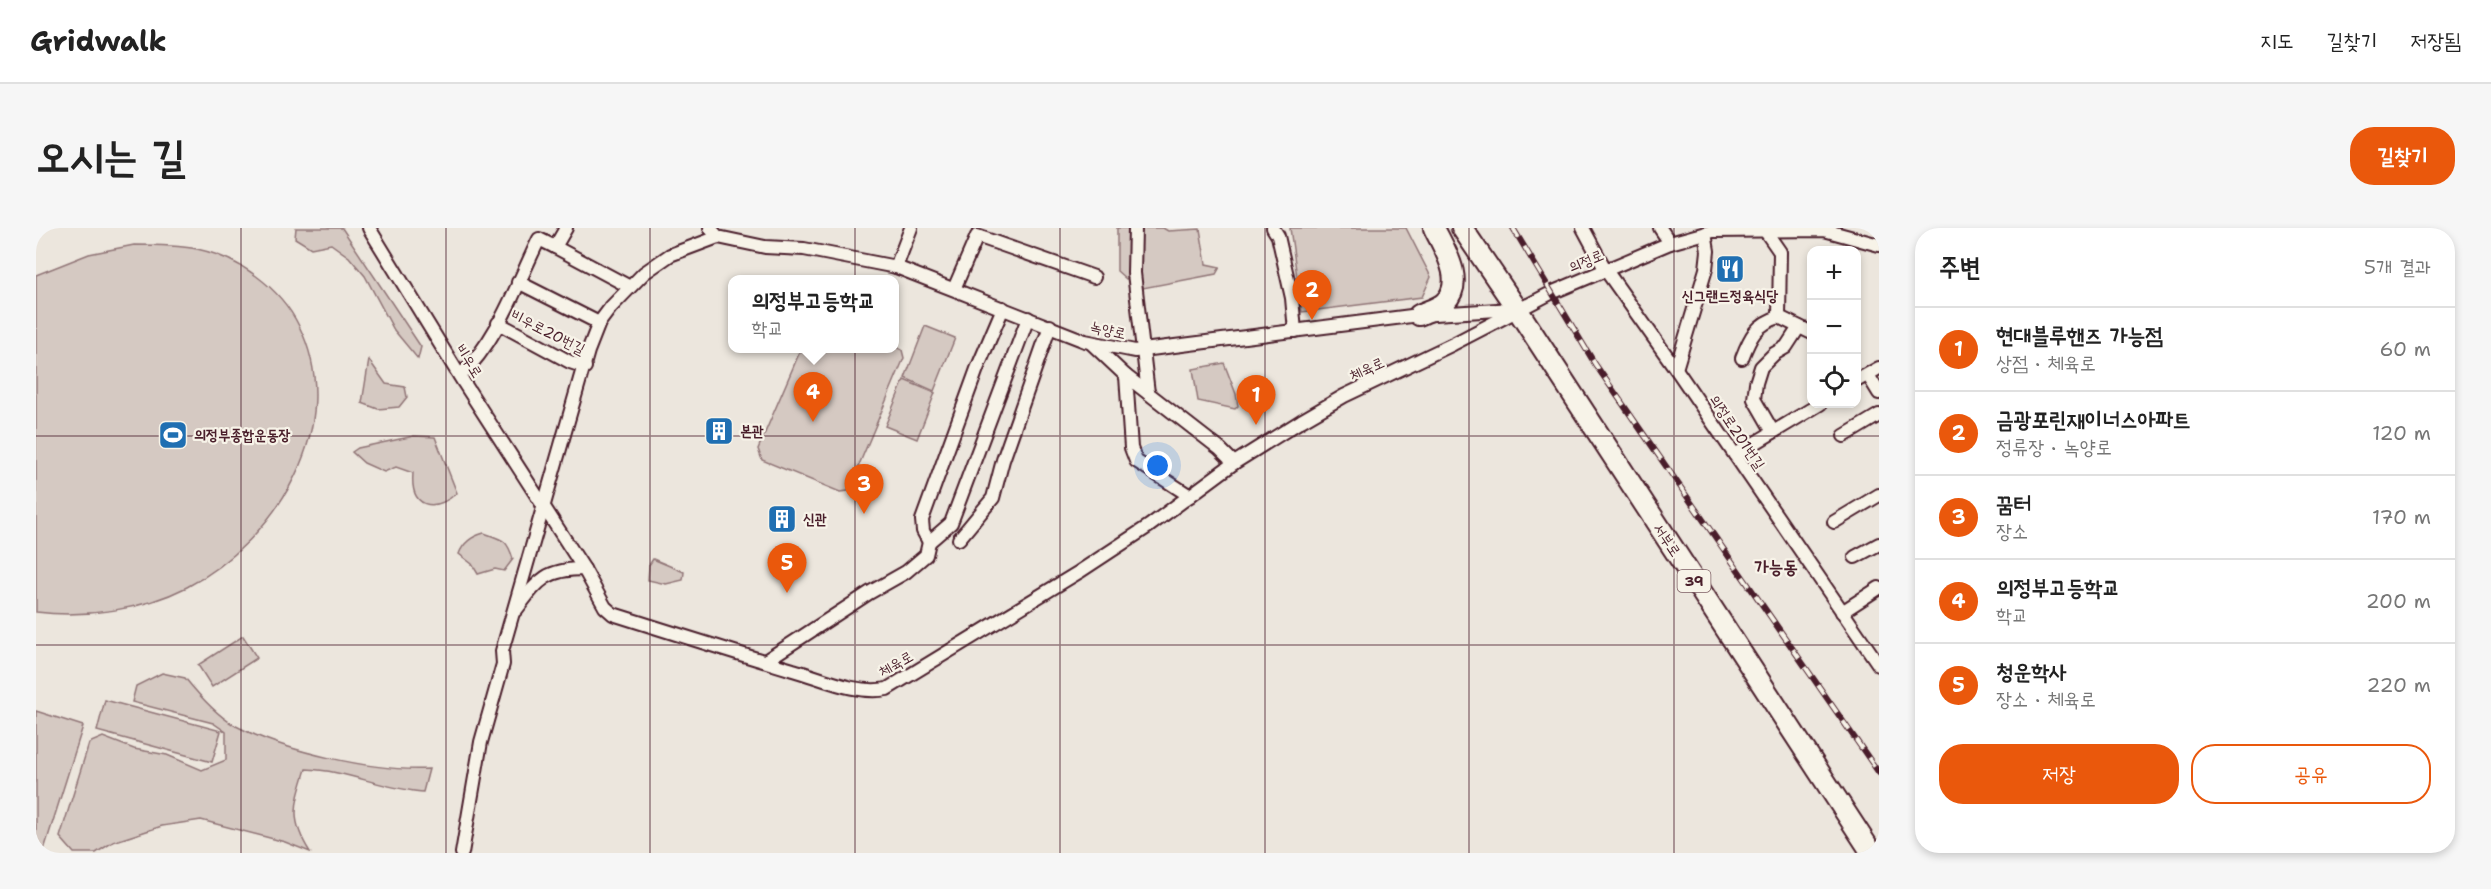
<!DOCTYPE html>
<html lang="ko">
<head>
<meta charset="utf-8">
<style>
	:root { --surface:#fff; --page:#f6f6f6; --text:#222; --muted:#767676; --line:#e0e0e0; --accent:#ea580c }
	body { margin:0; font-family:"Shantell Sans","Poor Story",sans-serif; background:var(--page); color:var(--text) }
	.controls { position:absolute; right:18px; top:18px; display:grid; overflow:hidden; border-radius:12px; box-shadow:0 3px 9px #0003 }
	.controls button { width:54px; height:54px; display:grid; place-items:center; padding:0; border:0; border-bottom:2px solid var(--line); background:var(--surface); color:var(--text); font:30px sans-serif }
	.you { position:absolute; left:1122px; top:238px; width:21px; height:21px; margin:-15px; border:4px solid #fff; border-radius:50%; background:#1a73e8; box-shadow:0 0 0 9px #1a73e833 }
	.badge { display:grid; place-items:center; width:39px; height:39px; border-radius:50%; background:var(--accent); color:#fff; font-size:20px; font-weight:700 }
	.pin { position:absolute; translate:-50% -50px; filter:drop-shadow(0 2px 3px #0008) }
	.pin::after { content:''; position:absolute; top:32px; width:21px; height:18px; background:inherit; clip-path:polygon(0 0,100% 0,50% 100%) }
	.popup { position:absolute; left:692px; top:47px; width:171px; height:78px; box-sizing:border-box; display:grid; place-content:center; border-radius:12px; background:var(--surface); filter:drop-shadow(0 2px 4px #0005); font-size:20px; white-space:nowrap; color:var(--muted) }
	.popup b { font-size:22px; color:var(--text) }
	.popup::after { content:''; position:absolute; left:50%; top:100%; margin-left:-12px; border:12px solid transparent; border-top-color:var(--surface) }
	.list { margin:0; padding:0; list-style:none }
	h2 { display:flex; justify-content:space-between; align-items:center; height:78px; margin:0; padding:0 24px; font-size:26px }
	h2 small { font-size:20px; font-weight:400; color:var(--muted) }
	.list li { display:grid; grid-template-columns:39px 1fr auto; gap:18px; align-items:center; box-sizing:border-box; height:84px; padding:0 24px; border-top:2px solid var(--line) }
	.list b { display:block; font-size:22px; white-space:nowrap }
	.list p { margin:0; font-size:20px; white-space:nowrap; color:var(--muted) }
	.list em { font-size:20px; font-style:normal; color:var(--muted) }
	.actions { display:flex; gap:12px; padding:18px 24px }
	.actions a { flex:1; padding:14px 0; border:2px solid var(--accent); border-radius:24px; text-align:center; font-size:21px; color:var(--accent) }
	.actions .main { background:var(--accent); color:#fff }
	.icon { flex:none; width:33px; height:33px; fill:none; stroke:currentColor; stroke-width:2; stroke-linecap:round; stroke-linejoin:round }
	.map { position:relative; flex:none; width:1843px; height:625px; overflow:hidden; border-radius:24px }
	header { display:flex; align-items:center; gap:36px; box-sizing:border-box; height:84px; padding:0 30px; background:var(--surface); border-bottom:2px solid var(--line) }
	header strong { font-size:28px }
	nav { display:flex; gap:33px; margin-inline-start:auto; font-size:21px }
	.intro { display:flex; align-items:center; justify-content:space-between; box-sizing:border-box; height:144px; padding:0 36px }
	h1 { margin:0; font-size:42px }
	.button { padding:15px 27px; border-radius:24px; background:var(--accent); color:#fff; font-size:21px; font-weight:700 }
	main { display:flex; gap:36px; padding:0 36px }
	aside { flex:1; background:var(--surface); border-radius:24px; box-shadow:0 3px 9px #0003 }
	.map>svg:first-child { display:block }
</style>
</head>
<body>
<header>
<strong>Gridwalk</strong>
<nav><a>지도</a><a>길찾기</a><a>저장됨</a></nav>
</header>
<div class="intro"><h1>오시는 길</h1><a class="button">길찾기</a></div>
<main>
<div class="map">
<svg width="1843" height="625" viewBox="0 0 1843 625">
	<rect width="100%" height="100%" fill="#ece6dd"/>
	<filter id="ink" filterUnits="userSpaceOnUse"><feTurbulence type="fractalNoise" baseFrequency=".0167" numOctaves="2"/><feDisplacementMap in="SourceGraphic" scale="12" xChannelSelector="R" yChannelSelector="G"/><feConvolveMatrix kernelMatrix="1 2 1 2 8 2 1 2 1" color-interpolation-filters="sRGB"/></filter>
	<g filter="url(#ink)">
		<g fill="#d5c9c2" stroke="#907476" stroke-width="1.5">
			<polygon points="260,0 306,0 385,119 382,131 358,102 329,48 313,29 295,16 275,20 259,10"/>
			<polygon points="1081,0 1127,0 1132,3 1164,1 1170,36 1184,39 1180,46 1107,60 1104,48 1090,51 1081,43"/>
			<polygon points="1254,0 1370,0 1395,49 1386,69 1266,84"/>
			<path d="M 98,17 C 119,17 140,17 161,21 C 203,30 244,59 263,98 C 312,196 241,312 151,359 C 106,382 50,390 0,384 L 0,47 L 53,26 Z"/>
			<polygon points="889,98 919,110 898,163 869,150"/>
			<polygon points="858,118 866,122 868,130 812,263 804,264 726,232 722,221 765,121 858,121"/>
			<polygon points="333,132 350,156 369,159 371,169 363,179 342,181 326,175"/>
			<polygon points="1188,135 1200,166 1202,178 1199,181 1162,173 1157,141"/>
			<polygon points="868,152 899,165 881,211 849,198"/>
			<path d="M 378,208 L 399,209 L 421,265 C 397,285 374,280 377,245 L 360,239 L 348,244 L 328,235 L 316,224 L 322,220 Z"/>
			<path d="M 448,305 C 467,312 471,311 477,331 L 468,343 L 459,341 L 442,346 L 436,336 L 423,326 C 427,315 437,308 448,305 Z"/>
			<polygon points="617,331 648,344 647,352 630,356 612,352 613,337"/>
			<polygon points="207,408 221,430 176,459 162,437"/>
			<path d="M 126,445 L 149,450 C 162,466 179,486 198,497 C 247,523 338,544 393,541 L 387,564 C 347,561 310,542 270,541 C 259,577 253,591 274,624 L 249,614 L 165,592 L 126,598 L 77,614 L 60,625 L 38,625 L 24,609 L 53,515 L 67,509 L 98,521 L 131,527 L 166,542 L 190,532 L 190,504 L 177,495 L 96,474 L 100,458 Z"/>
			<polygon points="69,472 185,503 176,534 61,503"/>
			<polygon points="0,483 47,498 7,625 0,625"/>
		</g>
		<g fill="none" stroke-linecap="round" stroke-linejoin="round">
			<g stroke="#4a1f2b" stroke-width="16">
				<g id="minor">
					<path d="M 333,0 L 428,155 L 548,341 L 569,379 L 577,386 C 637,405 697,424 757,442 C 786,450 820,467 851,461 L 1043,344 L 1113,298 L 1198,235 L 1265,193 L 1308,168 L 1417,116 L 1515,65 L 1634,15 L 1677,3 L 1788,2 L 1843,17"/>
					<polyline points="674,0 682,9 729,19 768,21 860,39 1049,113 1099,123 1383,87 1477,81"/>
					<polyline points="1099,0 1098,45 1112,165"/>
					<polyline points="1237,0 1242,8 1256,70 1259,103"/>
					<polyline points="1547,0 1569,41 1640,141 1843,437"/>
					<polyline points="1624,0 1634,15"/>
					<polyline points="1728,1 1744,24 1743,89 1776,105"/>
					<polyline points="519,19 594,59"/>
					<polyline points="860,39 875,0"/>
					<polyline points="482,54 563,95"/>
					<polyline points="918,61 941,8 1058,49"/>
					<polyline points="967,80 941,141 886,292 887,303 893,314 915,295 992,90"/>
					<polyline points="462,95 534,134 549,139"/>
					<polyline points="1055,115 1090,148 1184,221 1198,235"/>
					<path d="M 1706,130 C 1714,109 1720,96 1743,89"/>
					<polyline points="1640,141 1670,41 1672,23 1669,5"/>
					<polyline points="1832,147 1843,165"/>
					<path d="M 424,148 C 462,112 480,58 503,11 L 519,19 L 530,0"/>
					<polyline points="1090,148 1095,220 1100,233 1154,268"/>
					<polyline points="1820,153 1843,140"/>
					<polyline points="1737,204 1718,171 1720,155 1725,139 1738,126 1750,119 1763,99"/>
					<polyline points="1808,208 1843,187"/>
					<polyline points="1699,227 1784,176"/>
					<polyline points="1798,294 1843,267"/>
					<polyline points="923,311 957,270 967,232 1014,98"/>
					<polyline points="1819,329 1843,316"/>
					<path d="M 480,382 C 502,353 509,341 548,341"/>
					<polyline points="1806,384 1843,360"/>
					<polyline points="729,433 833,365 870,344 890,327 893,314"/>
					<polyline points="426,625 445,514 467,436 466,423 552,123 563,95 575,79 608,45 634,27 682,9"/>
				</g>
			</g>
			<g stroke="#4a1f2b" stroke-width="24">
				<g id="primary">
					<polyline points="1426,0 1481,81 1836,625"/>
					<path d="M 1383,87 C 1391,83 1403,80 1409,74 C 1430,53 1408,21 1398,0"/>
				</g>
			</g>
			<use href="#minor" stroke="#f7f3e8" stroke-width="12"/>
			<use href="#primary" stroke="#f7f3e8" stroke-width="20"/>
			<g stroke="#4a1f2b" stroke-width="6">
				<polyline id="rail" points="1477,0 1559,136 1843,545"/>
			</g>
			<use href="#rail" stroke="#f7f3e8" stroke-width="4" stroke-dasharray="11" stroke-linecap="butt"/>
		</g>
	</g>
	<path fill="none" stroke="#4a1f2b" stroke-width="1.5" stroke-opacity="0.55" d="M 205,0 L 205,625M 410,0 L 410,625M 614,0 L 614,625M 819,0 L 819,625M 1024,0 L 1024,625M 1229,0 L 1229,625M 1433,0 L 1433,625M 1638,0 L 1638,625M 0,208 L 1843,208M 0,417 L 1843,417"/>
	<defs>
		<g id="restaurant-square" transform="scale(1.5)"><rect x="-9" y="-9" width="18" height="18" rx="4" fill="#1f6fb2" stroke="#f7f3e8"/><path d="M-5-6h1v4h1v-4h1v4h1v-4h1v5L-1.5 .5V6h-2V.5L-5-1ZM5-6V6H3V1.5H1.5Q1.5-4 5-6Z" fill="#fff"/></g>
		<g id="building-square" transform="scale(1.5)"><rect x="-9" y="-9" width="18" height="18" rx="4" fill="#1f6fb2" stroke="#f7f3e8"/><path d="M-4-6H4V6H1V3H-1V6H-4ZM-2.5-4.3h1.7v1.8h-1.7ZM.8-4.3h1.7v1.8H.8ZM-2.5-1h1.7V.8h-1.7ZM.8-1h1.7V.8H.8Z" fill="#fff"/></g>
		<g id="stadium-square" transform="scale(1.5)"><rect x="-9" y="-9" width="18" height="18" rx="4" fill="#1f6fb2" stroke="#f7f3e8"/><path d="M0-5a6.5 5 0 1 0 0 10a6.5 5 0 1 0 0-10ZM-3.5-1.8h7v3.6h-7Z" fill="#fff"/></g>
	</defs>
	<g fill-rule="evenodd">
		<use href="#restaurant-square" x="1694" y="41"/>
		<use href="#building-square" x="683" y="203"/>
		<use href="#stadium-square" x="137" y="207"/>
		<use href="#building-square" x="746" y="291"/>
	</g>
	<g text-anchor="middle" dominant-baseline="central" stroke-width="4.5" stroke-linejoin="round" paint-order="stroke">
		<rect fill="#f7f3e8" stroke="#7e5f64" stroke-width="1.5" x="1641.5" y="342" width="33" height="22" rx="4.5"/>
		<g font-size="14" font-weight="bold" fill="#4a1f2b">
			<text x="1658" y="353">39</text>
		</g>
		<g font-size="15" fill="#4a1f2b" stroke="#f7f3e8">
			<text transform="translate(1550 33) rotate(-23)">의정로</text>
			<text transform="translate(1072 102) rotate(13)">녹양로</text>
			<text transform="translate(512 104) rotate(27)">비우로20번길</text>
			<text transform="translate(433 133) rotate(58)">비우로</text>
			<text transform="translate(1331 141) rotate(-25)">체육로</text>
			<text transform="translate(1701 204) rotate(56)">의정로201번길</text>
			<text transform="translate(1631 312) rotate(56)">서부로</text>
			<text transform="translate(860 436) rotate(-30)">체육로</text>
		</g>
		<g font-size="15" font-weight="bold" fill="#4a1f2b" stroke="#f7f3e8" text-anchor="start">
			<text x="1694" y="68" text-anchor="middle">신그랜드정육식당</text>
			<text x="704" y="203">본관</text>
			<text x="158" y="207">의정부종합운동장</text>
			<text x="767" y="291">신관</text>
		</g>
		<g font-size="18" font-weight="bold" fill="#4a1f2b" stroke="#f7f3e8">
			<text x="1740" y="339">가능동</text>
		</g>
	</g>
</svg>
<div class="controls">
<button>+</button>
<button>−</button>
<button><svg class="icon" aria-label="locate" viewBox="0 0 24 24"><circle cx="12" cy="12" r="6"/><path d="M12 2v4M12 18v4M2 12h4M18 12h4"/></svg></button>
</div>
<div class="you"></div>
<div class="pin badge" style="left:1220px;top:197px">1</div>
<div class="pin badge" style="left:1276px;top:92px">2</div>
<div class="pin badge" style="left:828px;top:286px">3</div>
<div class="pin badge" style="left:777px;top:194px">4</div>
<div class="popup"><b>의정부고등학교</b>학교</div>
<div class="pin badge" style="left:751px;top:365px">5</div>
</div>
<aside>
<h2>주변<small>5개 결과</small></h2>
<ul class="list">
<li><span class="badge">1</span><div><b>현대블루핸즈 가능점</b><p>상점 · 체육로</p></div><em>60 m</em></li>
<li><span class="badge">2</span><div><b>금광포린재이너스아파트</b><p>정류장 · 녹양로</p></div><em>120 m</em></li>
<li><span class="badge">3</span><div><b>꿈터</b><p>장소</p></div><em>170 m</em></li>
<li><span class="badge">4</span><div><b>의정부고등학교</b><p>학교</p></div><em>200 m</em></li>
<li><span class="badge">5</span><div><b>청운학사</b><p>장소 · 체육로</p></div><em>220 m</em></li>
</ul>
<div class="actions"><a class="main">저장</a><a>공유</a></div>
</aside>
</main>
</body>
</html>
